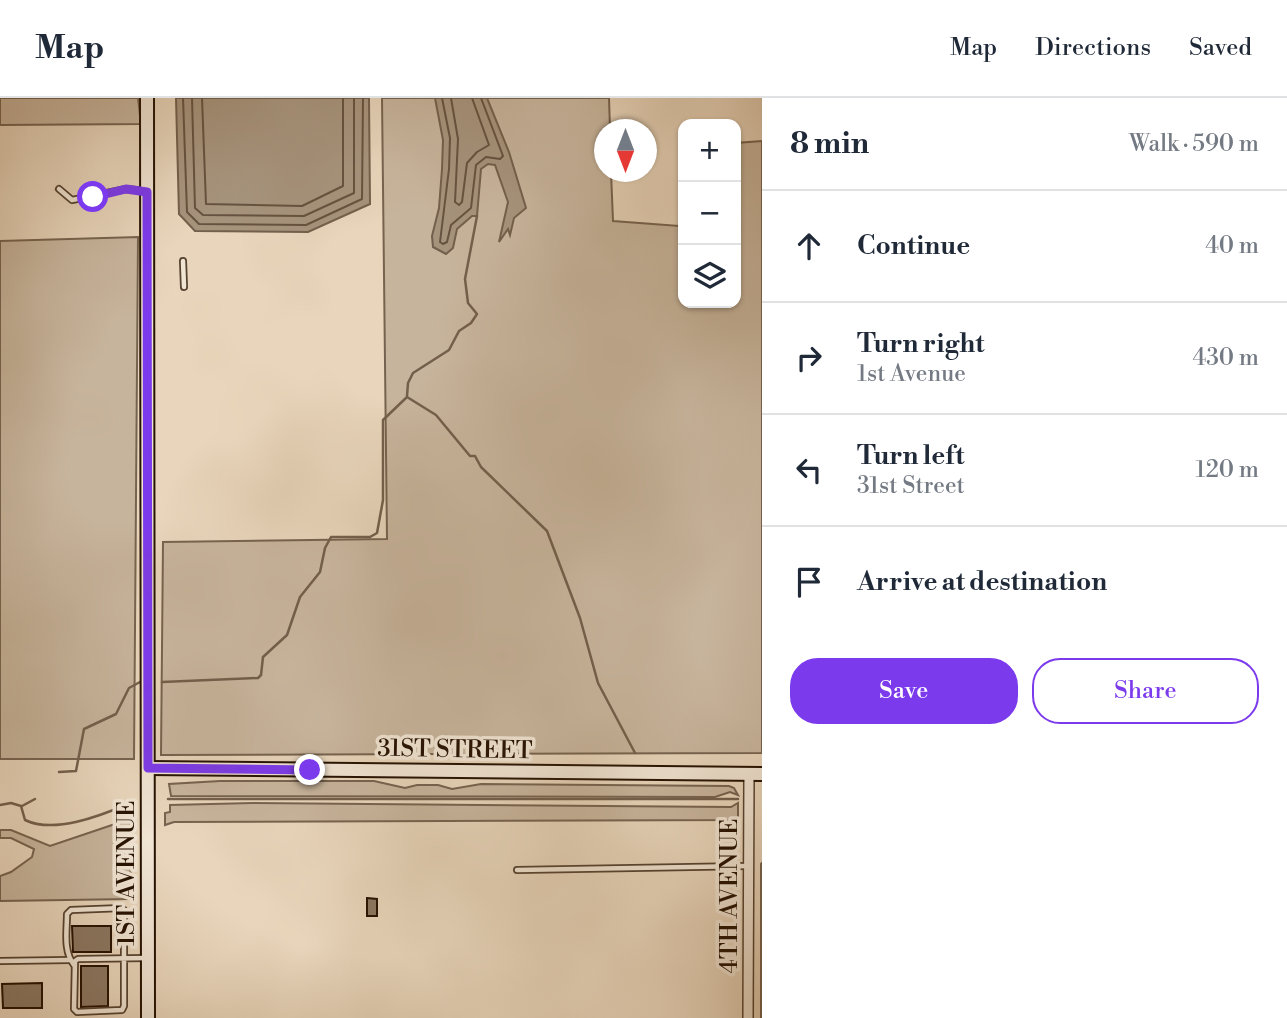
<!DOCTYPE html>
<html lang="en">
<head>
<meta charset="utf-8">
<style>
	:root { --surface:#fff; --page:#f6f6f7; --text:#1f2937; --muted:#747a83; --line:#e0e1e3; --accent:#7c3aed }
	body { margin:0; font-family:"Libre Bodoni",serif; background:var(--page); color:var(--text) }
	.controls { position:absolute; right:21px; top:21px; display:grid; overflow:hidden; border-radius:14px; box-shadow:0 2px 5px #0004 }
	.controls button { width:63px; height:63px; display:grid; place-items:center; padding:0; border:0; border-bottom:2px solid var(--line); background:var(--surface); color:var(--text); font:35px sans-serif }
	.compass { position:absolute; left:594px; top:21px; width:63px; height:63px; border-radius:50%; background:var(--surface); box-shadow:0 2px 5px #0004; rotate:180deg }
	.stop { position:absolute; width:21px; height:21px; margin:-16px; border:5px solid #7c3aed; border-radius:50%; background:#fff }
	.stop.end { background:#7c3aed; border-color:#fff; box-shadow:0 2px 7px #0008 }
	.list { margin:0; padding:0; list-style:none }
	h2 { display:flex; justify-content:space-between; align-items:center; height:91px; margin:0; padding:0 28px; font-size:30px }
	h2 small { font-size:23px; font-weight:400; color:var(--muted) }
	.list li { display:grid; grid-template-columns:46px 1fr auto; gap:21px; align-items:center; box-sizing:border-box; height:112px; padding:0 28px; border-top:2px solid var(--line) }
	.list b { display:block; font-size:26px; white-space:nowrap }
	.list p { margin:0; font-size:23px; white-space:nowrap; color:var(--muted) }
	.list em { font-size:23px; font-style:normal; color:var(--muted) }
	.actions { display:flex; gap:14px; padding:21px 28px }
	.actions a { flex:1; padding:16px 0; border:2px solid var(--accent); border-radius:28px; text-align:center; font-size:24px; color:var(--accent) }
	.actions .main { background:var(--accent); color:#fff }
	.icon { flex:none; width:38px; height:38px; fill:none; stroke:currentColor; stroke-width:2; stroke-linecap:round; stroke-linejoin:round }
	.map { position:relative; flex:none; width:762px; height:920px; overflow:hidden }
	header { display:flex; align-items:center; gap:42px; box-sizing:border-box; height:98px; padding:0 35px; background:var(--surface); border-bottom:2px solid var(--line) }
	header strong { font-size:33px }
	nav { display:flex; gap:38px; margin-inline-start:auto; font-size:24px }
	main { display:flex }
	aside { flex:1; background:var(--surface) }
	.map>svg:first-child { display:block }
</style>
</head>
<body>
<header>
<strong>Map</strong>
<nav><a>Map</a><a>Directions</a><a>Saved</a></nav>
</header>
<main>
<div class="map">
<svg width="762" height="920" viewBox="0 0 762 920">
	<rect width="100%" height="100%" fill="#e8d5bb"/>
	<filter id="stains"><feTurbulence type="fractalNoise" baseFrequency=".00286" numOctaves="4"/><feColorMatrix values="0 0 0 0 .2 0 0 0 0 .09 0 0 0 0 .02 0 0 0 .5 -.17"/></filter>
	<radialGradient id="worn" r=".72"><stop offset=".6" stop-color="#630" stop-opacity="0"/><stop offset="1" stop-color="#630" stop-opacity=".3"/></radialGradient>
	<g fill="#c7b49c" stroke="#76634f" stroke-width="2">
		<polygon points="0,0 138,0 141,26 0,27"/>
		<polygon points="382,0 609,0 610,31 604,32 604,74 611,74 613,123 679,128 683,96 683,205 736,205 736,45 762,43 762,655 161,657 163,444 387,441"/>
		<polygon points="138,139 134,661 0,661 0,143"/>
		<polygon points="220,683 374,683 405,690 417,687 438,687 452,691 481,686 729,688 734,690 738,697 730,694 715,699 171,698 169,686"/>
		<polygon points="253,705 731,709 738,705 738,722 174,724 165,727 165,715 170,714 170,707"/>
		<polygon points="130,721 131,801 0,803 0,778 11,774 32,759 34,751 11,740 0,740 0,732 11,732 50,748"/>
		<polygon points="762,765 762,920 761,920 761,766"/>
	</g>
	<g fill="#a6937c" stroke="#735f4b" stroke-width="2">
		<polygon points="176,0 369,0 370,106 308,134 195,133 179,116"/>
		<polygon points="435,0 487,0 509,54 526,110 514,120 510,137 508,131 499,144 508,104 495,67 488,66 481,71 477,118 472,118 457,131 453,150 446,156 433,149 432,138 439,110 442,71 443,42"/>
	</g>
	<g fill="none" stroke-linecap="round" stroke-linejoin="round">
		<g stroke="#66523f" stroke-width="2">
			<polyline points="183,0 187,114 199,126 306,127 362,101 363,0"/>
			<polyline points="192,0 195,110 203,117 304,118 354,95 354,0"/>
			<polyline points="202,0 206,106 302,108 343,88 343,0"/>
			<polyline points="442,0 450,40 449,71 440,144 443,146 447,144 451,127 471,110 476,67 486,59 500,61 503,58 481,0"/>
			<polyline points="451,0 458,41 455,104 459,107 462,104 467,65 477,54 489,47 472,0"/>
		</g>
		<g stroke="#735f4b" stroke-width="2.5">
			<polyline points="407,298 408,285 413,275 449,252 459,233 471,225 477,216 468,205 465,181 477,118"/>
			<polyline points="162,584 258,580 261,577 263,559 287,537 300,499 320,474 325,450 331,439 370,439 377,435 383,402 383,322 407,299 436,317 470,358 475,358 481,369 547,433 580,520 598,585 635,655"/>
			<polyline points="59,674 76,673 84,631 116,616 129,590 140,584"/>
			<polyline points="168,701 738,701"/>
			<path d="M 0,707 L 11,705 L 21,708 L 25,722 C 54,736 100,718 128,706"/>
			<polyline points="22,708 35,701"/>
		</g>
	</g>
	<g fill="#8b7762" stroke="#261202" stroke-width="2">
		<polygon points="367,800 377,801 377,818 367,818"/>
		<polygon points="72,828 111,828 111,854 73,854"/>
		<polygon points="81,868 108,868 108,908 81,909"/>
		<polygon points="42,885 42,910 3,910 2,886"/>
	</g>
	<g fill="none" stroke-linecap="round" stroke-linejoin="round">
		<g stroke="#564330" stroke-width="8">
			<g id="lane">
				<polyline points="59,91 72,102 126,91 146,93"/>
				<polyline points="183,163 184,189"/>
				<polyline points="517,772 748,768"/>
				<polyline points="0,863 70,862"/>
				<path d="M 74,867 C 63,853 67,833 67,816 L 71,812 L 122,810 L 124,812 L 124,908 L 122,912 L 77,914 L 74,911 L 75,863 L 78,861 L 147,860"/>
			</g>
		</g>
		<g stroke="#564330" stroke-width="12">
			<polyline id="street" points="748,920 749,676"/>
		</g>
		<g stroke="#261202" stroke-width="16">
			<g id="secondary">
				<polyline points="147,0 148,920"/>
				<polyline points="148,670 762,676"/>
			</g>
		</g>
		<use href="#lane" stroke="#f0e4d3" stroke-width="4.5"/>
		<use href="#street" stroke="#f0e4d3" stroke-width="9"/>
		<use href="#secondary" stroke="#f0e4d3" stroke-width="12"/>
	</g>
	<g fill="none" stroke-linecap="round" stroke-linejoin="round">
		<polyline stroke="#7c3aed" stroke-width="9" points="93,99 126,91 147,94 148,670 310,672"/>
	</g>
	<g text-anchor="middle" dominant-baseline="central" stroke-width="7" stroke-linejoin="round" paint-order="stroke">
		<g font-size="24" fill="#261202" stroke="#f0e4d3">
			<text transform="translate(455 652) rotate(1)">31ST STREET</text>
			<text transform="translate(127 775) rotate(-90)">1ST AVENUE</text>
			<text transform="translate(730 798) rotate(-90)">4TH AVENUE</text>
		</g>
	</g>
	<rect width="100%" height="100%" filter="url(#stains)"/>
	<rect width="100%" height="100%" fill="url(#worn)"/>
</svg>
<div class="controls">
<button>+</button>
<button>−</button>
<button><svg class="icon" aria-label="layers" viewBox="0 0 24 24"><path d="M12 4l9 5-9 5-9-5zM3 14l9 5 9-5"/></svg></button>
</div>
<svg class="compass" viewBox="-18 -18 36 36"><path d="M0-13l5 13h-10z" fill="#e53935"/><path d="M0 13l5-13h-10z" fill="#747a83"/></svg>
<div class="stop" style="left:93px;top:99px"></div>
<div class="stop end" style="left:310px;top:672px"></div>
</div>
<aside>
<h2>8 min<small>Walk · 590 m</small></h2>
<ul class="list">
<li><svg class="icon" aria-label="ahead" viewBox="0 0 24 24"><path d="M12 20V5M6 11l6-6 6 6"/></svg><div><b>Continue</b></div><em>40 m</em></li>
<li><svg class="icon" aria-label="right" viewBox="0 0 24 24"><path d="M7 20v-9h11M14 6l5 5-5 5"/></svg><div><b>Turn right</b><p>1st Avenue</p></div><em>430 m</em></li>
<li><svg class="icon" aria-label="left" viewBox="0 0 24 24"><path d="M17 20v-9H6M10 6l-5 5 5 5"/></svg><div><b>Turn left</b><p>31st Street</p></div><em>120 m</em></li>
<li><svg class="icon" aria-label="arrive" viewBox="0 0 24 24"><path d="M6 21V4h12l-3 4 3 4H6"/></svg><div><b>Arrive at destination</b></div></li>
</ul>
<div class="actions"><a class="main">Save</a><a>Share</a></div>
</aside>
</main>
</body>
</html>
